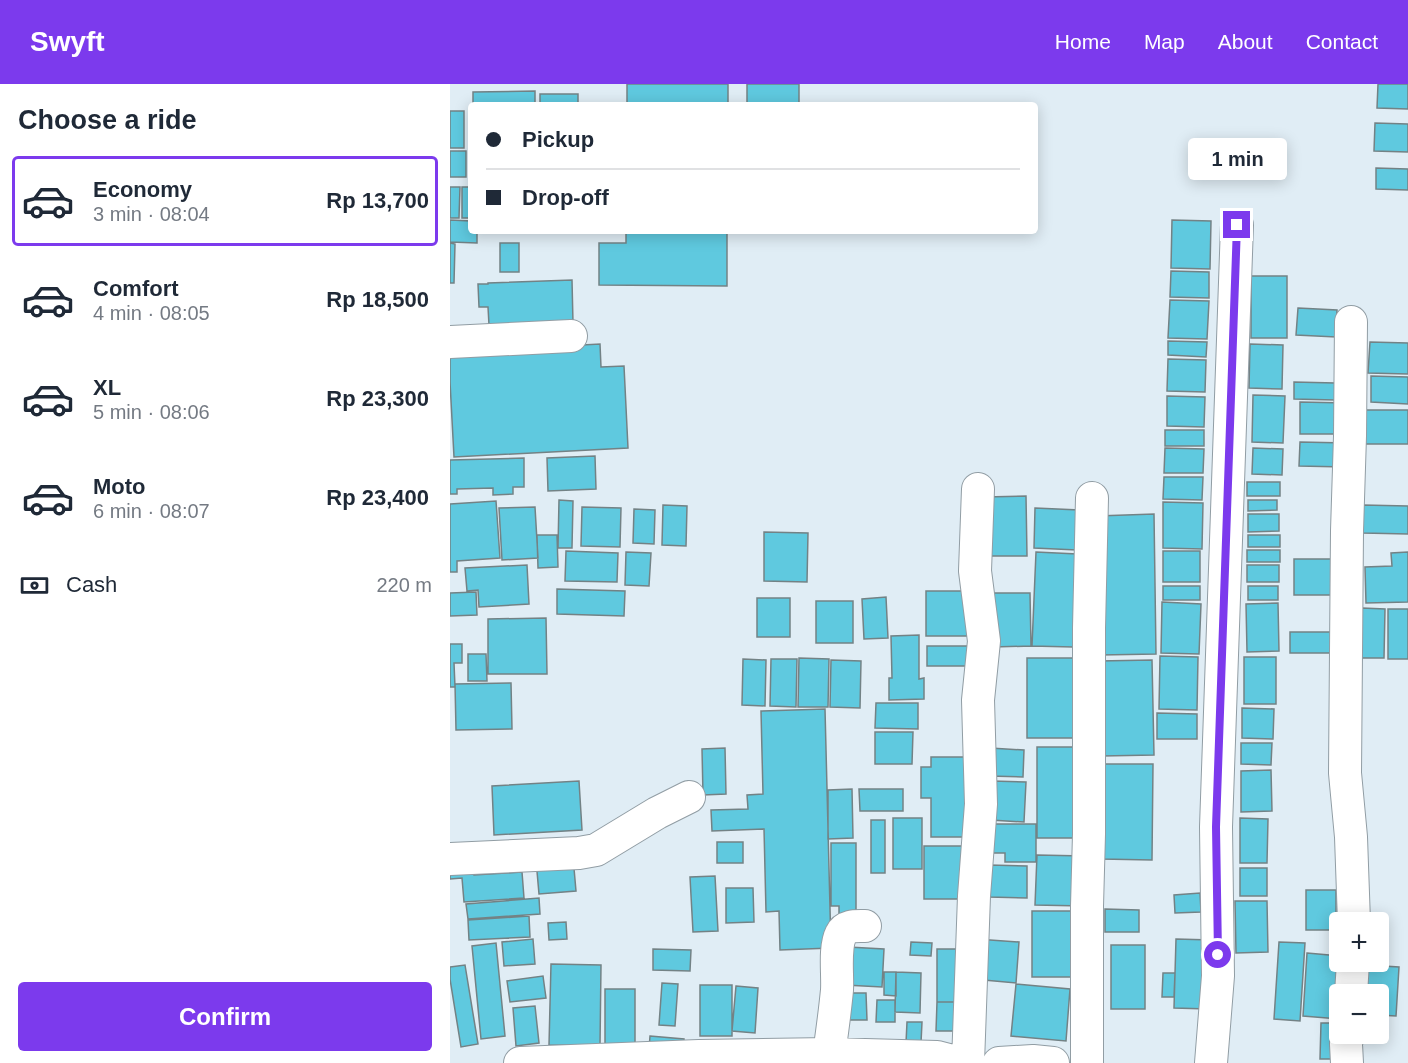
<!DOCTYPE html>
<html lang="en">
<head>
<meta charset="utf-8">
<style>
	body { margin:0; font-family:Arial,sans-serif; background:#f2f2f3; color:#1f2937; height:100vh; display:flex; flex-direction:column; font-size:22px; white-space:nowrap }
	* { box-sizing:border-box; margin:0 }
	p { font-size:20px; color:#747a83 }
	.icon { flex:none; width:33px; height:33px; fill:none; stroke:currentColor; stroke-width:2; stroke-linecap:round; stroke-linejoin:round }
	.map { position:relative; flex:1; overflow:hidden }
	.details { display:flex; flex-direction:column; background:#fff; width:450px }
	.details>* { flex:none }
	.guide { position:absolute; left:18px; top:18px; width:570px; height:132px; border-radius:6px; box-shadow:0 3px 15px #0003; display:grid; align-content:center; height:132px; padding:0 18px; background:#fff }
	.fabs { position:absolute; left:879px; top:828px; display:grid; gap:12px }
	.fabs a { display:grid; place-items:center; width:60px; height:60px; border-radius:6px; background:#fff; box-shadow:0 3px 15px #0003; font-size:30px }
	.end { position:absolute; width:27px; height:27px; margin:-14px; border:8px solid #7c3aed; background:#fff; box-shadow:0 0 0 3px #fff }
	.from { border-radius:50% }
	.bubble { position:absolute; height:42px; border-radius:6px; background:#fff; box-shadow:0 3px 15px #0003; font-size:20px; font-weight:600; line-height:42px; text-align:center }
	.guide b { display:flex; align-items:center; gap:21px; height:57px; font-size:22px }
	.guide b+b { border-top:2px solid #e0e1e3 }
	.guide i { width:15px; height:15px; background:#1f2937 }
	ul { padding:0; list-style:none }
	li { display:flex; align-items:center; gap:18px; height:90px; margin:0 12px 9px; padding:0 6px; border:3px solid transparent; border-radius:6px }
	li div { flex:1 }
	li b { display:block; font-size:22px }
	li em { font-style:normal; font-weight:600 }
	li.active { border-color:#7c3aed }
	li>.icon { width:54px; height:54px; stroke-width:1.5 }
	h2 { padding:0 18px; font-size:27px; line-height:72px }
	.pay { display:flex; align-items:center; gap:15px; height:66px; padding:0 18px; font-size:22px }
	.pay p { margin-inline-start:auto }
	.cta { display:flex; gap:12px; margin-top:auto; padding:12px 18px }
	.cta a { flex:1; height:69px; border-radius:6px; background:#7c3aed; color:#fff; font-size:24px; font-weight:600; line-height:69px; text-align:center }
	header { display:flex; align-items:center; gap:36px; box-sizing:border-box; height:84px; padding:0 30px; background:#7c3aed; color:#fff }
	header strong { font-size:28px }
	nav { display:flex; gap:33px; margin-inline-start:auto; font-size:21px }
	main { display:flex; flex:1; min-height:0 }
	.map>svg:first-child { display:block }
</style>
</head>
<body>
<header>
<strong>Swyft</strong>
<nav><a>Home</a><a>Map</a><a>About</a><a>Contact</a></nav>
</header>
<main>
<section class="details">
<h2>Choose a ride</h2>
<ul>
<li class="active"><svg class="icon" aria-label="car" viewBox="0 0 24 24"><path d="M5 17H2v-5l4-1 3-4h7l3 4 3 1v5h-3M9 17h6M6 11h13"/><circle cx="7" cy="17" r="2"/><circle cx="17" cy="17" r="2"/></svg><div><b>Economy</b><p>3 min · 08:04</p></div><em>Rp 13,700</em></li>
<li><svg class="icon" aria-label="car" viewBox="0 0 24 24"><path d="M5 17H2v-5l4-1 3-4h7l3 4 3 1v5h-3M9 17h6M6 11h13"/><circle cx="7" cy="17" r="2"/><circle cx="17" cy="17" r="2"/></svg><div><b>Comfort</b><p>4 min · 08:05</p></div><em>Rp 18,500</em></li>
<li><svg class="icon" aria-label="car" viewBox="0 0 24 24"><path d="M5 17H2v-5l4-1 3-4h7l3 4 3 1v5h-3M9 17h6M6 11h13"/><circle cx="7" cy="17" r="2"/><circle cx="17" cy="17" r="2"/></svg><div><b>XL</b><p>5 min · 08:06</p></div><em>Rp 23,300</em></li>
<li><svg class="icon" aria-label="car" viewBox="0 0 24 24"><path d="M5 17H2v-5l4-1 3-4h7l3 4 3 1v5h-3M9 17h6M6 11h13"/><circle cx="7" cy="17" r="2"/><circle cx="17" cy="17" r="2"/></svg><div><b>Moto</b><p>6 min · 08:07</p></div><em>Rp 23,400</em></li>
</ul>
<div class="pay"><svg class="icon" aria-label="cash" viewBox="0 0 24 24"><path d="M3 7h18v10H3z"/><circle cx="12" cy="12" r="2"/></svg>Cash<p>220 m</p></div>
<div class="cta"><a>Confirm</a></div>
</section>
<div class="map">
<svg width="958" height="979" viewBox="0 0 958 979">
	<rect width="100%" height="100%" fill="#e0edf5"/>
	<!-- building -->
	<path fill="#5fc9df" stroke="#738285" stroke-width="1.5" d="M177 0H278V21H177Z
		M297 0H349V21H297Z
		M928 0H958V25L927 24Z
		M85 7V21H23V8Z
		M90 10H128V21H90Z
		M0 27H14V64H0Z
		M925 39 958 40V68L924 67Z
		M0 67H16V93H0Z
		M926 84 958 85V106L926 105Z
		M0 103H10L9 134H0Z
		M12 103H21V134H12Z
		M0 136 21 137V147H27V159L0 158Z
		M722 136 761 137 760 185 721 184Z
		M176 147H277V202L149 201V159H176Z
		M0 159 5 160 4 199H0Z
		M50 159H69V188H50Z
		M721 187 759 188V214L720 213Z
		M801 192H837V254H801Z
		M122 196 123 239 39 241 38 223H29L28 200H38V199Z
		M720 216 759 217 757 255 718 254Z
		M848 224 887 226 886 253 846 251Z
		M718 257 757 258 756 273 718 271Z
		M920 258 958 259V290L918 289Z
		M150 260 151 283 174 282 178 364 4 373 0 298V268Z
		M800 260 833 261 832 305 799 304Z
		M718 275 756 276 755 308 717 307Z
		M921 292 958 293V320L921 318Z
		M844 298 885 299V316L844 315Z
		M803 311 835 312 833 359 802 358Z
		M717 312 755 313 754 343 717 342Z
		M850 318 896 319V350H850Z
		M910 326H958V360H910Z
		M715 346H754V362H715Z
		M850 358 896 359 895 383 849 382Z
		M715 364 754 365 753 389H714Z
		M803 364 833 365 832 391 802 390Z
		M145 372 146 405 98 407 97 374Z
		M74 374V403H63V410L43 411V404L7 405V410H0V376Z
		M714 393H753L752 416 713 415Z
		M797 398H830V412H797Z
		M576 412 577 472H536L535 413Z
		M109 416 123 417 122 464H108Z
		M798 416H827V426L798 427Z
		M46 417 50 474 7 477V488H0V420Z
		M713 418 753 419 752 465 713 464Z
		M213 421 237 422 236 462 212 461Z
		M913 421 958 422V450L913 449Z
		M85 423 88 474 52 476 49 424Z
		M132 423 171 424 170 463 131 462Z
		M585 424 629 426 627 466 584 464Z
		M184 425 205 426 204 460 183 459Z
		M704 430 706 570 650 571 647 432Z
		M798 430H829V447L798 448Z
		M314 448 358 449 357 498 314 497Z
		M87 451H107L108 483 88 484Z
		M798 451H830V463H798Z
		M797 466H830V478H797Z
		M116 467 168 469 167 498 115 497Z
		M713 467H750V498H713Z
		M176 468 201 469 199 502 175 501Z
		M586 468 627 470 623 563 582 562Z
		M958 468V518L916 519 915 483 942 482 941 469Z
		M844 475H892V511H844Z
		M77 481 79 520 29 523 28 506 17 507 15 484Z
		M797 481H829V498H797Z
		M713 502H750V516H713Z
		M798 502H828V516H798Z
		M107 505 175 507 174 532 107 530Z
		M476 507H517V552H476Z
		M26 508 27 531 0 532V509Z
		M542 509H580L581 562 543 563Z
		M436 513 438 554 414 555 412 515Z
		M307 514H340V553H307Z
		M366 517H403V559H366Z
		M712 518 751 520 749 570 711 569Z
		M828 519 829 567 797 568 796 520Z
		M912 524 935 525 934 574H911Z
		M938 525H958V575H938Z
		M96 534 97 590H38V535Z
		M840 548H893V569H840Z
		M469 551V595L474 594V615L439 616V594H442L441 552Z
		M0 560H12V579H4L5 603H0Z
		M477 562H520V582H477Z
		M18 570H36L37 597H18Z
		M710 572 748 573 747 626 709 625Z
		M794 573H826V620H794Z
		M349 574 379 575 378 623H348Z
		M577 574H632V654H577Z
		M293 575 316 576 315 622 292 621Z
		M321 575H347L346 623 320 622Z
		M381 576 411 577 410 624 380 623Z
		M702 576 704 671 652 672 649 577Z
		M61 599 62 645 6 646 5 600Z
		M426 619H468V645L425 644Z
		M792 624 824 625 823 655 792 654Z
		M375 625 381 864 330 866 329 827 316 828 314 745 262 747 261 726 298 725 297 711 313 710 311 627Z
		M707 629 747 630V655H707Z
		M425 648H463L462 680H425Z
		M791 659H822L821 681 791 680Z
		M587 663H629V754H587Z
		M275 664 276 710 253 711 252 665Z
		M540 664 574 666 573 693 539 692Z
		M481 673H521V753H481V714H471V683H481Z
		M652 680H703L702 776 651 775Z
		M821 686 822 727 791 728V687Z
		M129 697 132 746 44 751 42 702Z
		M542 697 576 698 574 738 541 736Z
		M402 705 403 754 378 755V706Z
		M409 705H453V727H410Z
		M443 734H472V785H443Z
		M790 734 818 735 817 779H790Z
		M421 736H435V789H421Z
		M539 740H586V778H555V769H539Z
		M267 758H293V779H267Z
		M381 759H406V836H389V822H381Z
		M474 762H516V815H474Z
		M587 771 634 772 633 822 585 821Z
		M123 773 126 807 89 810 86 776Z
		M23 780 24 791 72 788 74 814 14 818 12 794 0 795V782Z
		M539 781 577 782V814L539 813Z
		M790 784H817V812H790Z
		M265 792 268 847 243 848 240 793Z
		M276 804H303L304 838 276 839Z
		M856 806H886V846H856Z
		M750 809 751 828 725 829 724 811Z
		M89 814 90 830 18 835 16 820Z
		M785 817H817L818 868 786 869Z
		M655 825 689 826V848H655Z
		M582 827H635L634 893H582Z
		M79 832 80 853 19 856 18 836Z
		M116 838 117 855 99 856 98 839Z
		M83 855 85 880 54 882 52 858Z
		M526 855 569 858 566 899 523 895Z
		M726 855 761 856 758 925 724 924Z
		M461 858 482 859 481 872 460 871Z
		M829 858 855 859 850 937 824 935Z
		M46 859 55 952 31 955 22 862Z
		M661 861H695V925H661Z
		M398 863 434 865 432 903 395 901Z
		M203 865 241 866 240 887 203 886Z
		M487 865H520L519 918H487Z
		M857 869 890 872 889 935 853 932Z
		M101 880 151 881 150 962 99 961Z
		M15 881 28 960 11 963 0 895V883Z
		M917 881 949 883 946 932 928 931V910H916Z
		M434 888H446V912L434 911Z
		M446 888 471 889 470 929 445 928Z
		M713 889H725L724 913H712Z
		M93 892 96 914 60 918 57 897Z
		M212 899 228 900 225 942 209 941Z
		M566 900 620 905 616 957 561 952Z
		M250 901H282V952H250Z
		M286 902 308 904 305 949 282 947Z
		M155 905H185V965H155Z
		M397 909H416L417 936H398Z
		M427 916H445V938H426Z
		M487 918H512V947H486Z
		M85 922 89 959 66 962 63 924Z
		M457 938H472L471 959H456Z
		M871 939H885V975H870Z
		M200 952 234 955 233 968 199 965Z"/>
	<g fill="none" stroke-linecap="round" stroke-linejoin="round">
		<defs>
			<path id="minor" d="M901 238 900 352 897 447 895 689 901 753 904 838
				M0 258 121 252
				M0 775 129 769 146 766 207 729 239 713
				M901 910 903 878
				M379 970C382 949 385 927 387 906 388 890 384 864 391 850 395 841 406 842 415 842
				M70 979 249 972 379 970 487 973 510 979
				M518 979 524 812 531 720 528 616 534 557 525 487 528 405
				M549 979 583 977 603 979
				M637 979V822L639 750V544L642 414
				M761 979 768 892 766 743 787 141
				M897 979 896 960 898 950"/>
		</defs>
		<!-- minor casing -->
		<use href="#minor" stroke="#919da4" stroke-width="34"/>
		<!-- minor -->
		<use href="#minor" stroke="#fff" stroke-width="32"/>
	</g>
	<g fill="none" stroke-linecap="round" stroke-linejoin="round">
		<!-- route -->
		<path stroke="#7c3aed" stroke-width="8" d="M768 871 766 743 787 141"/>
	</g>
</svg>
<div class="fabs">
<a>+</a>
<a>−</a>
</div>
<i class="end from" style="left:768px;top:871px"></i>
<i class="end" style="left:787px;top:141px"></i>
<div class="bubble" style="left:738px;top:54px;width:99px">1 min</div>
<div class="guide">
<b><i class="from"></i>Pickup</b>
<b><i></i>Drop-off</b>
</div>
</div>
</main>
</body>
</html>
